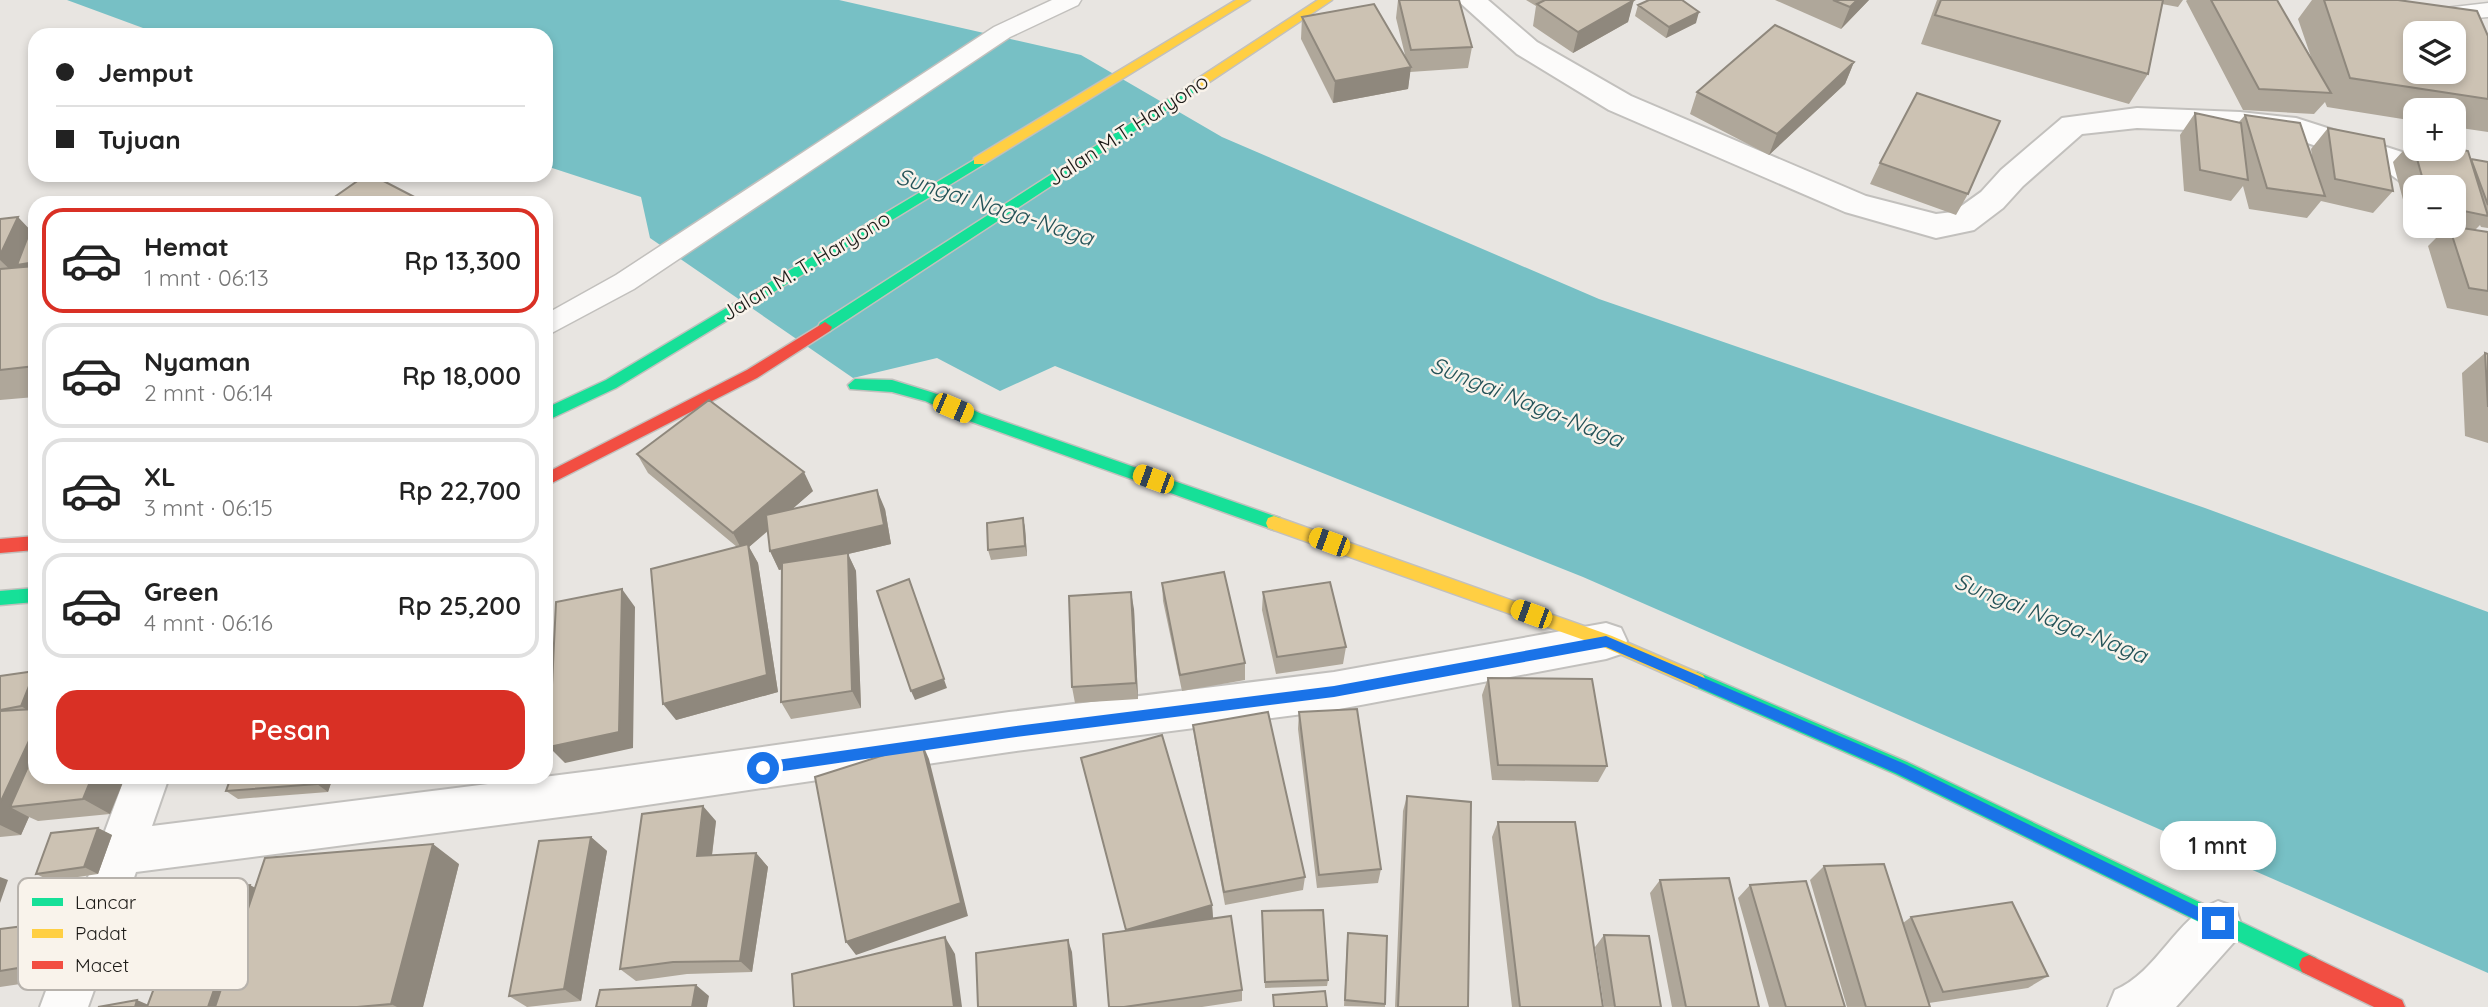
<!DOCTYPE html>
<html lang="id">
<head>
<meta charset="utf-8">
<style>
	body { margin:0; font-family:Quicksand,sans-serif; background:#f2f2f2; color:#222; height:100vh; display:flex; flex-direction:column; font-size:26px; white-space:nowrap }
	* { box-sizing:border-box; margin:0 }
	p { font-size:23px; color:#767676 }
	.icon { flex:none; width:38px; height:38px; fill:none; stroke:currentColor; stroke-width:2; stroke-linecap:round; stroke-linejoin:round }
	.map { position:relative; flex:1; overflow:hidden }
	.side { position:absolute; left:28px; top:196px; width:525px; height:588px; display:flex; flex-direction:column; background:#fff; border-radius:21px; box-shadow:0 4px 10px #0003 }
	.side>* { flex:none }
	.banner { position:absolute; left:28px; top:28px; width:525px; height:154px; border-radius:21px; box-shadow:0 4px 10px #0003; display:grid; align-content:center; height:154px; padding:0 28px; background:#fff }
	.fabs { position:absolute; left:2403px; top:21px; display:grid; gap:14px }
	.fabs a { display:grid; place-items:center; width:63px; height:63px; border-radius:14px; background:#fff; box-shadow:0 4px 10px #0003; font-size:35px }
	.end { position:absolute; width:32px; height:32px; margin:-16px; border:9px solid #1a73e8; background:#fff; box-shadow:0 0 0 4px #fff }
	.from { border-radius:50% }
	.bubble { position:absolute; height:49px; border-radius:21px; background:#fff; box-shadow:0 4px 10px #0003; font-size:23px; font-weight:600; line-height:49px; text-align:center }
	.car { position:absolute; width:21px; height:42px; margin:-21px -10px; border-radius:9px; box-shadow:0 0 5px 2px #0007; background:linear-gradient(#f5c518 24%,#345 0 40%,#f5c518 0 76%,#345 0 86%,#f5c518 0) }
	.banner b { display:flex; align-items:center; gap:24px; height:66px; font-size:26px }
	.banner b+b { border-top:2px solid #e0e0e0 }
	.banner i { width:18px; height:18px; background:#222 }
	ul { padding:12px 0 0; list-style:none }
	li { display:flex; align-items:center; gap:21px; height:105px; margin:0 14px 10px; padding:0 14px; border:4px solid #e0e0e0; border-radius:21px }
	li div { flex:1 }
	li b { display:block; font-size:26px }
	li em { font-style:normal; font-weight:600 }
	li.on { border-color:#d93025 }
	li>.icon { width:63px; height:63px; stroke-width:1.5 }
	.primary-button { display:flex; gap:14px; margin-top:auto; padding:14px 28px }
	.primary-button a { flex:1; height:80px; border-radius:21px; background:#d93025; color:#fff; font-size:28px; font-weight:600; line-height:80px; text-align:center }
	.map>svg:first-child { display:block }
</style>
</head>
<body>
<div class="map">
<svg width="2488" height="1007" viewBox="0 0 2488 1007">
	<rect width="100%" height="100%" fill="#e8e5e1"/>
	<!-- water -->
	<path fill="#77c0c5" d="M67 0H839L1081 55 1222 137 1599 299 2205 508 2488 612V973L1583 577 1055 366 1000 391 937 358 853 378 650 238 641 197 546 166V35H162Z"/>
	<g fill="none" stroke-linecap="round" stroke-linejoin="round">
		<defs>
			<path id="lane" d="M1052 0H1081L1078 5 1010 37 634 289 546 336V314L616 275 994 27Z
				M2488 3V17L2453 20 2445 18 2442 13 2445 8Z"/>
			<path id="street" d="M1457 0H1488L1537 42 1631 96 1866 196 1936 214 1953 212 1981 192 2001 170 2062 118 2137 108 2240 112 2296 118 2405 153 2423 166 2436 187H2415V197L2409 195 2401 182 2383 169 2293 138 2240 132 2137 128 2082 134 2023 186 2003 208 1974 230 1936 238 1845 212 1609 110 1517 54Z
				M1606 623 1621 628 1627 641 1621 654 1606 659 1334 710 1009 752 599 812 136 872 88 1007H40L125 777H169L152 826 599 770 1009 712 1334 672Z
				M2218 901 2235 907 2241 924 2235 941 2176 1007H2108L2115 990C2158 972 2175 918 2218 901Z"/>
			<path id="fast" d="M1198 80 1204 84 1202 87 830 331H820L818 327 820 323Z
				M979 157 985 161 984 164 616 388 546 421V408L606 380Z
				M855 379 892 380 934 393 982 414 1280 518 1282 523 1280 528 1274 530 972 422 925 401 892 392 850 389 848 385Z
				M35 588V602L0 605V591Z
				M1697 672 1907 762 2316 958 2319 965 2316 972 2309 975 2302 972 1895 774 1691 685 1688 680 1691 675Z"/>
			<path id="slow" d="M1236 0H1250L984 164H974V158Z
				M1318 0H1332L1202 87H1194V81Z
				M1274 516 1612 636 1703 675 1706 680 1703 685 1697 688 1601 646 1268 528 1266 523 1268 518Z"/>
			<path id="jam" d="M825 322 832 327 830 331 757 378 546 486V473L747 370Z
				M35 536V550L0 553V539Z
				M2309 955 2402 1000 2405 1007H2374L2302 972 2299 965 2302 958Z"/>
		</defs>
		<!-- lane casing -->
		<use href="#lane" stroke="#c2c0bd" stroke-width="3"/>
		<!-- street casing -->
		<use href="#street" stroke="#c2c0bd" stroke-width="4"/>
		<!-- fast casing -->
		<use href="#fast" stroke="#c2c0bd" stroke-width="3"/>
		<!-- slow casing -->
		<use href="#slow" stroke="#c2c0bd" stroke-width="3"/>
		<!-- jam casing -->
		<use href="#jam" stroke="#c2c0bd" stroke-width="3"/>
		<!-- lane -->
		<use href="#lane" fill="#fcfbfa" fill-rule="evenodd"/>
		<!-- street -->
		<use href="#street" fill="#fcfbfa" fill-rule="evenodd"/>
		<!-- fast -->
		<use href="#fast" fill="#16e098" fill-rule="evenodd"/>
		<!-- slow -->
		<use href="#slow" fill="#ffcf43" fill-rule="evenodd"/>
		<!-- jam -->
		<use href="#jam" fill="#f24e42" fill-rule="evenodd"/>
	</g>
	<!-- wall -->
	<path fill="#afa79a" fill-rule="evenodd" d="M1398 0H1459L1472 47 1468 68 1410 72 1408 89 1333 103 1301 39 1302 17 1406 59 1396 18Z
		M1526 0H1633L1628 22 1573 53 1533 26 1536 6Z
		M1775 0H1869L1841 29Z
		M1937 0H2183L2178 7 2162 4 2148 74 2129 104 1921 44Z
		M2187 0H2277L2311 57 2298 19 2312 0H2398L2488 36V132L2454 127V110H2415V121L2327 107 2325 102 2314 114 2243 110 2186 1Z
		M1638 5 1696 23 1666 38 1635 16Z
		M1854 62 1845 84 1769 155 1690 114 1697 92Z
		M2195 113 2239 122 2245 115 2312 156 2311 149 2328 128 2393 191 2373 213 2321 201 2307 218 2249 209 2243 186 2231 201 2184 191 2180 135Z
		M2412 141 2471 159 2488 162V228L2481 227 2480 225 2475 230 2488 232V316L2447 308 2428 246 2442 232 2410 226 2393 162ZM2415 187H2454V226H2415Z
		M1880 163 1968 194 1956 215 1870 184Z
		M35 218V397L0 400V219L30 230Z
		M2485 353 2488 354V443L2465 436 2462 373Z
		M637 454 813 491 792 509H885L891 544 848 554 856 571 861 708 791 719 781 702 782 569 779 570 770 551 768 531 749 547 758 563 778 692 676 720 737 547 648 473Z
		M1023 518 1025 528 1027 556 991 560 988 550Z
		M1162 583 1245 663V680L1182 691 1163 601Z
		M1263 592 1346 647 1343 664 1276 674 1262 610Z
		M1134 609 1138 699 1075 703 1072 687Z
		M35 671V777H125L110 814 38 821 29 817 21 835 0 837V676Z
		M1488 678 1607 766 1598 782 1492 780 1482 695Z
		M1299 712 1381 869 1378 883 1317 888 1298 729Z
		M1193 725 1305 877 1303 890 1225 905 1195 741Z
		M231 777H333L328 792 238 799 226 791Z
		M1407 796 1468 1007H1395L1403 811Z
		M716 821 712 856 756 853 768 867 752 972 687 974 636 981 620 969Z
		M1498 822 1603 1007H1512L1492 837Z
		M98 828 112 835 98 874 51 881 36 874Z
		M591 837 607 851 581 1001 527 1007 509 996Z
		M459 864 423 1007H98L147 1005 255 888Z
		M1824 866 1903 923 1911 917 2048 976 2028 988 1929 1003 1930 1007H1847L1810 880Z
		M1660 880 1759 1007H1672L1650 893Z
		M1750 885 1845 1007H1769L1738 898Z
		M1212 905 1213 918 1207 920 1242 990V1001L1202 1007H1109L1126 931Z
		M1262 918 1328 980 1327 986 1265 988Z
		M40 924 69 936 54 979 0 987V929Z
		M1348 933 1385 1004V1007L1344 1006 1347 940Z
		M1604 935 1661 1007H1604L1595 947Z"/>
	<!-- shaded-wall -->
	<path fill="#8f887d" d="M1634 0 1628 22 1573 53 1578 32Z
		M1857 0H1869L1841 29 1850 7Z
		M1699 12 1696 23 1666 38 1669 27Z
		M1854 62 1845 84 1769 155 1777 134Z
		M1411 67 1408 89 1333 103 1335 81Z
		M18 217 35 235V283L20 279 0 260V255Z
		M804 472 813 491 749 547 758 563 778 692 676 720 663 704 743 552 733 533Z
		M877 490 885 509 891 544 848 554 856 571 861 708 852 691 848 554 779 570 770 551Z
		M1023 518 1025 528 1027 556 1025 546Z
		M909 579 947 688 915 700 911 691Z
		M622 589 635 607 633 748 565 763 549 747Z
		M1131 592 1134 609 1138 699 1136 683Z
		M35 671V715L21 706Z
		M35 728V777L10 807 29 817 21 835 0 825V803Z
		M922 743 929 759 968 916 856 955 846 942Z
		M92 777H125L110 814 83 799Z
		M319 777H333L328 792 317 784Z
		M365 777H394L374 784Z
		M703 806 716 821 710 870 697 856Z
		M98 828 112 835 98 874 84 867Z
		M591 837 607 851 581 1001 564 989Z
		M433 844 459 864 423 1007H397L391 1004Z
		M756 853 768 867 752 972 740 961Z
		M0 877 8 880 0 903Z
		M250 885 274 898 238 1007H208Z
		M1212 905 1213 918 1129 943 1126 930Z
		M40 924 69 936 54 979 24 967Z
		M945 937 955 954 962 1007H954Z
		M1068 940 1072 952 1077 1007H1074Z
		M696 985 709 996 707 1007H692Z
		M137 1000 151 1006V1007H135Z"/>
	<!-- building -->
	<path fill="#ccc2b3" stroke="#8f887d" stroke-width="2" fill-rule="evenodd" d="M1399 0H1459L1472 47 1411 50Z
		M1545 0H1634L1578 32 1537 4Z
		M1649 0H1682L1699 12 1669 27 1638 5Z
		M1833 0H1857L1850 7Z
		M1941 0H2163L2148 74 1935 15Z
		M2211 0H2277L2331 93 2259 89Z
		M2324 0H2398L2477 11 2488 36V99L2350 78ZM2415 33H2454V72H2415Z
		M1374 4 1411 67 1335 81 1302 17Z
		M1775 25 1854 62 1777 134 1697 92Z
		M1917 93 2000 121 1968 194 1880 163Z
		M2195 113 2241 123 2248 180 2200 170Z
		M2245 115 2300 123 2325 196 2267 188Z
		M2328 128 2384 139 2393 191 2335 179Z
		M2412 141H2415V149L2454 148 2468 151 2488 216 2454 209V187H2425Z
		M2471 159 2488 162V205Z
		M366 175H372L426 203H326Z
		M18 217 0 255V219Z
		M35 218V262L17 265Z
		M2449 226 2488 232V291L2469 288Z
		M35 266V366L0 370V269Z
		M2485 353 2488 354V407Z
		M709 400 804 472 733 533 637 454Z
		M877 490 884 525 770 551 766 515Z
		M1023 518 1025 546 988 550 987 523Z
		M748 544 767 675 663 704 651 569Z
		M848 553 852 691 781 702 782 563Z
		M1224 572 1245 663 1180 675 1162 583Z
		M909 579 944 679 911 691 877 591Z
		M1330 582 1346 647 1277 657 1263 592Z
		M622 589 619 732 549 747 556 602Z
		M1131 592 1136 683 1072 687 1069 596Z
		M35 671 21 706 0 710V676Z
		M1488 678 1592 679 1607 766 1498 765Z
		M35 709V728L0 803V711Z
		M1357 709 1381 869 1319 875 1299 712Z
		M1268 712 1305 877 1224 892 1193 725Z
		M1162 735 1212 905 1126 930 1081 758Z
		M922 743 961 903 846 942 815 777Z
		M35 751V777H92L83 799 10 807Z
		M231 777H319L317 784 226 791Z
		M1407 796 1471 802 1468 1007H1398Z
		M703 806 697 856 756 853 740 961 673 962 620 969 642 814Z
		M1498 822H1575L1603 1007H1520Z
		M98 828 84 867 36 874 51 833Z
		M591 837 564 989 509 996 539 841Z
		M433 844 391 1004 357 1007H215L265 858Z
		M1884 864 1930 1007H1866L1824 866Z
		M1729 878 1759 1007H1686L1660 880Z
		M1806 881 1845 1007H1786L1750 885Z
		M250 885 208 1007H147L191 889Z
		M2012 902 2048 976 1943 992 1911 917Z
		M1323 910 1328 980 1265 982 1262 911Z
		M1231 916 1242 990 1124 1007H1109L1103 934Z
		M40 924 24 967 0 971V929Z
		M1348 933 1387 936 1385 1004 1345 1000Z
		M1604 935 1649 936 1661 1007H1615Z
		M945 937 954 1007H794L792 974Z
		M1068 940 1074 1007H978L976 953Z
		M696 985 692 1007H596L600 990Z
		M1325 991 1327 1007H1274L1273 995Z
		M137 1000 135 1007H98Z"/>
	<!-- route -->
	<path fill="#1a73e8" d="M1606 636 1905 764 2223 919V928H2213L1896 773 1606 647 1334 697 1009 738 763 774 756 768 763 762 1009 727 1334 686Z"/>
	<g text-anchor="middle" stroke-width="5" stroke-linejoin="round" paint-order="stroke">
		<!-- street labels -->
		<g font-size="21" fill="#1d1b18" stroke="#f9f3eb">
			<text transform="translate(1128 130) rotate(-33)" y="7">Jalan M.T. Haryono</text>
			<text transform="translate(806 266) rotate(-31)" y="7">Jalan M. T. Haryono</text>
		</g>
		<!-- water labels -->
		<g font-size="23" font-style="italic" fill="#255358" stroke="#f9f3eb">
			<text transform="translate(995 207) rotate(18)" y="8">Sungai Naga-Naga</text>
			<text transform="translate(1527 402) rotate(22)" y="8">Sungai Naga-Naga</text>
			<text transform="translate(2051 618) rotate(22)" y="8">Sungai Naga-Naga</text>
		</g>
	</g>
	<!-- legend -->
	<rect x="18" y="878" width="230" height="112" rx="10" fill="#f9f3eb" stroke="#b7b2ac" stroke-width="2"/>
	<rect x="32" y="898" width="31" height="8" fill="#16e098"/>
	<rect x="32" y="929" width="31" height="9" fill="#ffcf43"/>
	<rect x="32" y="961" width="31" height="8" fill="#f24e42"/>
	<g font-size="19" fill="#1d1b18">
		<text x="75" y="909">Lancar</text>
		<text x="75" y="940">Padat</text>
		<text x="75" y="972">Macet</text>
	</g>
</svg>
<div class="fabs">
<a><svg class="icon" aria-label="layers" viewBox="0 0 24 24"><path d="M12 4l9 5-9 5-9-5zM3 14l9 5 9-5"/></svg></a>
<a>+</a>
<a>−</a>
</div>
<i class="end from" style="left:763px;top:768px"></i>
<i class="end" style="left:2218px;top:923px"></i>
<div class="bubble" style="left:2160px;top:821px;width:116px">1 mnt</div>
<i class="car" style="left:953px;top:408px;rotate:113deg"></i>
<i class="car" style="left:1153px;top:479px;rotate:290deg"></i>
<i class="car" style="left:1329px;top:542px;rotate:290deg"></i>
<i class="car" style="left:1531px;top:614px;rotate:290deg"></i>
<div class="banner">
<b><i class="from"></i>Jemput</b>
<b><i></i>Tujuan</b>
</div>
<section class="side">
<ul>
<li class="on"><svg class="icon" aria-label="car" viewBox="0 0 24 24"><path d="M5 17H2v-5l4-1 3-4h7l3 4 3 1v5h-3M9 17h6M6 11h13"/><circle cx="7" cy="17" r="2"/><circle cx="17" cy="17" r="2"/></svg><div><b>Hemat</b><p>1 mnt · 06:13</p></div><em>Rp 13,300</em></li>
<li><svg class="icon" aria-label="car" viewBox="0 0 24 24"><path d="M5 17H2v-5l4-1 3-4h7l3 4 3 1v5h-3M9 17h6M6 11h13"/><circle cx="7" cy="17" r="2"/><circle cx="17" cy="17" r="2"/></svg><div><b>Nyaman</b><p>2 mnt · 06:14</p></div><em>Rp 18,000</em></li>
<li><svg class="icon" aria-label="car" viewBox="0 0 24 24"><path d="M5 17H2v-5l4-1 3-4h7l3 4 3 1v5h-3M9 17h6M6 11h13"/><circle cx="7" cy="17" r="2"/><circle cx="17" cy="17" r="2"/></svg><div><b>XL</b><p>3 mnt · 06:15</p></div><em>Rp 22,700</em></li>
<li><svg class="icon" aria-label="car" viewBox="0 0 24 24"><path d="M5 17H2v-5l4-1 3-4h7l3 4 3 1v5h-3M9 17h6M6 11h13"/><circle cx="7" cy="17" r="2"/><circle cx="17" cy="17" r="2"/></svg><div><b>Green</b><p>4 mnt · 06:16</p></div><em>Rp 25,200</em></li>
</ul>
<div class="primary-button"><a>Pesan</a></div>
</section>
</div>
</body>
</html>
